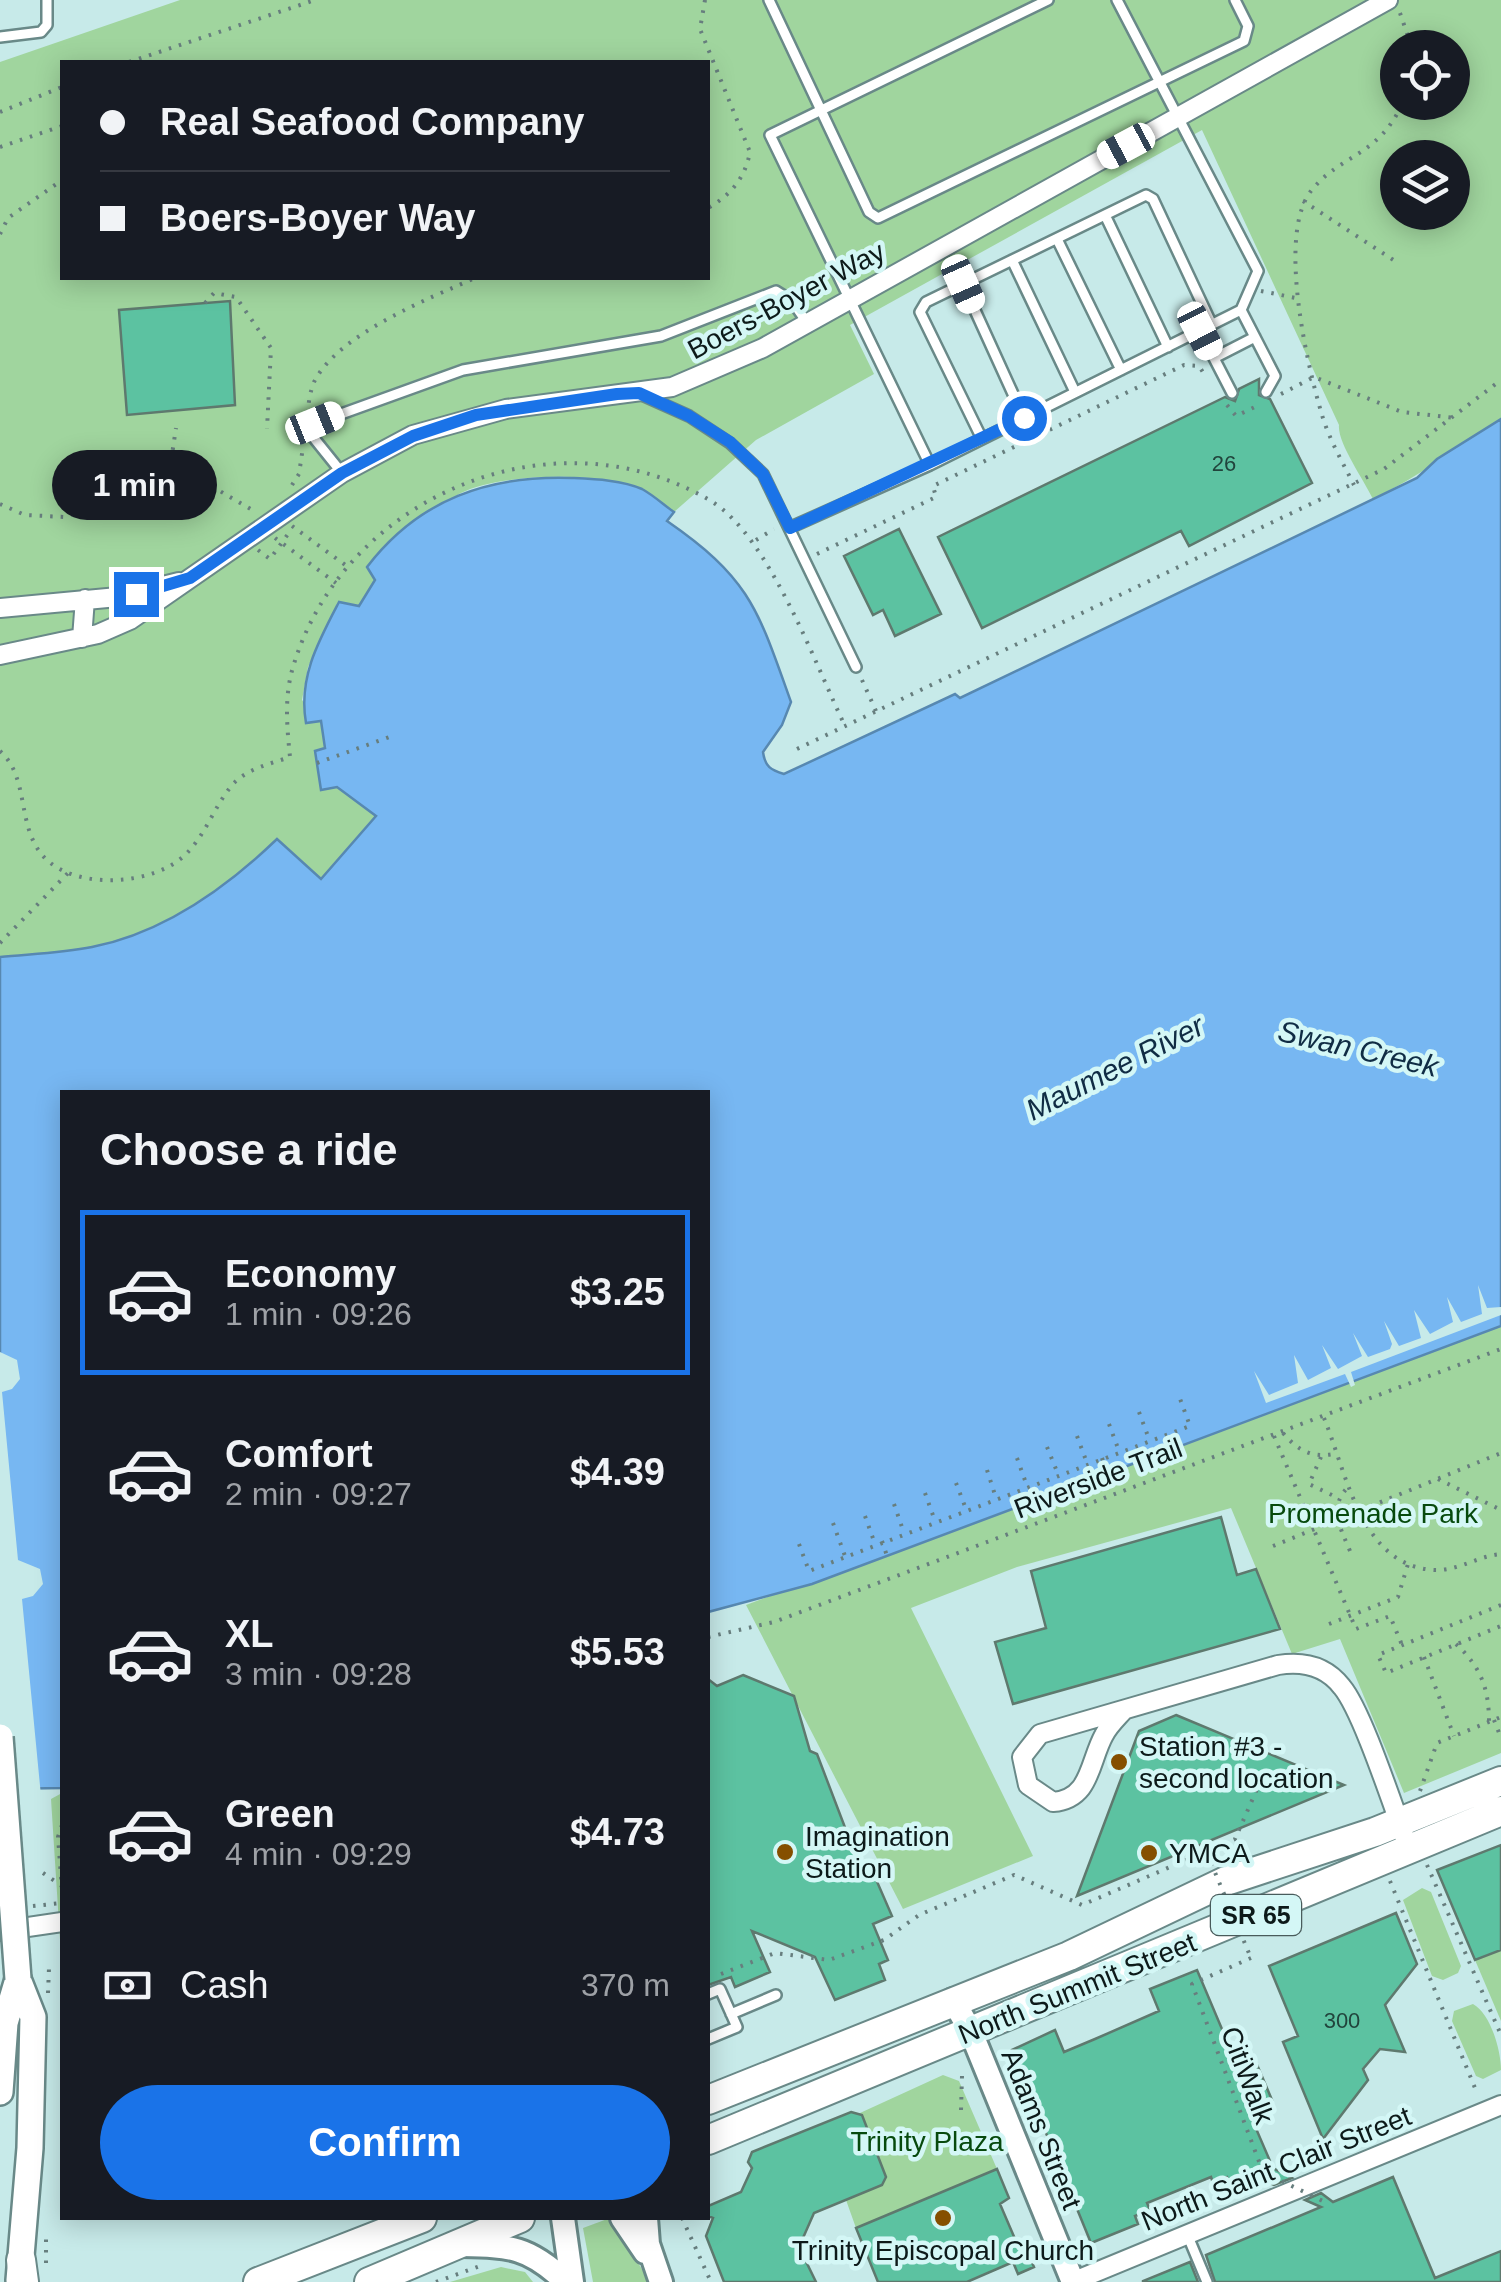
<!DOCTYPE html>
<html lang="en">
<head>
<meta charset="utf-8">
<style>
	body { margin:0; font-family:Arial,sans-serif; background:#242831; color:#f1f3f6; height:100vh; display:flex; flex-direction:column; font-size:38px; white-space:nowrap }
	* { box-sizing:border-box; margin:0 }
	p { font-size:32px; color:#9ea1a6 }
	.icon { flex:none; width:55px; height:55px; fill:none; stroke:currentColor; stroke-width:2; stroke-linecap:round; stroke-linejoin:round }
	.map { position:relative; flex:1; overflow:hidden }
	.details { position:absolute; left:60px; top:1090px; width:650px; height:1130px; display:flex; flex-direction:column; background:#171b24; border-radius:0px; box-shadow:0 5px 25px #0003 }
	.details>* { flex:none }
	.guide { position:absolute; left:60px; top:60px; width:650px; height:220px; border-radius:0px; box-shadow:0 5px 25px #0003; display:grid; align-content:center; height:220px; padding:0 40px; background:#171b24 }
	.buttons { position:absolute; left:1380px; top:30px; display:grid; gap:20px }
	.buttons a { display:grid; place-items:center; width:90px; height:90px; border-radius:50%; background:#171b24; box-shadow:0 5px 25px #0003; font-size:50px }
	.end { position:absolute; width:45px; height:45px; margin:-22px; border:12px solid #1a73e8; background:#fff; box-shadow:0 0 0 5px #fff }
	.from { border-radius:50% }
	.bubble { position:absolute; height:70px; border-radius:35px; background:#171b24; box-shadow:0 5px 25px #0003; font-size:32px; font-weight:700; line-height:70px; text-align:center }
	.car { position:absolute; width:30px; height:60px; margin:-30px -15px; border-radius:12px; box-shadow:0 0 8px 2px #0007; background:linear-gradient(#fff 24%,#345 0 40%,#fff 0 76%,#345 0 86%,#fff 0) }
	.guide b { display:flex; align-items:center; gap:35px; height:95px; font-size:38px }
	.guide b+b { border-top:2px solid #363941 }
	.guide i { width:25px; height:25px; background:#f1f3f6 }
	ul { padding:0; list-style:none }
	li { display:flex; align-items:center; gap:30px; height:165px; margin:0 20px 15px; padding:0 20px; border:5px solid transparent; border-radius:0px }
	li div { flex:1 }
	li b { display:block; font-size:38px }
	li em { font-style:normal; font-weight:700 }
	li.on { border-color:#1a73e8 }
	li>.icon { width:90px; height:90px; stroke-width:1.5 }
	h2 { padding:0 40px; font-size:45px; line-height:120px }
	.pay { display:flex; align-items:center; gap:25px; height:110px; padding:0 40px; font-size:38px }
	.pay p { margin-inline-start:auto }
	.action { display:flex; gap:20px; margin-top:auto; padding:20px 40px }
	.action a { flex:1; height:115px; border-radius:60px; background:#1a73e8; color:#fff; font-size:40px; font-weight:700; line-height:115px; text-align:center }
	.map>svg:first-child { display:block }
</style>
</head>
<body>
<div class="map">
<svg width="1501" height="2282" viewBox="0 0 1501 2282">
	<rect width="100%" height="100%" fill="#c7eae9"/>
	<!-- green -->
	<path fill="#a0d59e" fill-rule="evenodd" d="M180 0H1501V419C1458 446 1419 477 1373 499 1364 480 1337 442 1339 425L1202 130 850 325 874 374 756 440 674 512C664 505 653 495 642 490 603 471 500 473 461 493 440 503 373 584 359 606L339 602 308 667 302 700 321 721 325 749 315 751 321 789 337 787 377 816 321 880 277 840C226 888 163 934 92 947 62 953 30 954 0 957V62ZM1398 48H1452V102H1398ZM62 62H708V278H62ZM1398 158H1452V212H1398Z
		M1501 1326V1753L1404 1793 1340 1639 1292 1654 1231 1508 1017 1567 911 1608 1033 1856 903 1909 746 1605Z
		M62 1793V1971L51 1799Z
		M1422 1888 1431 1892 1461 1966 1458 1973 1443 1980 1432 1976 1403 1900Z
		M1501 1950V2021L1475 1960Z
		M1473 2004C1491 2014 1501 2051 1501 2070L1483 2079 1476 2076 1452 2021 1454 2011Z
		M943 2075 959 2081 997 2169 856 2228 846 2200 882 2185 886 2177 860 2113Z
		M610 2218 650 2282H593L583 2228Z
		M501 2267 525 2272 533 2282H450Z"/>
	<!-- water -->
	<path fill="#77b7f2" stroke="#5788b1" stroke-width="2.5" d="M1501 419V1326L812 1584 708 1612V1092H62V1788L0 1789V957C30 954 62 953 92 947 163 933 226 888 277 839L321 879 376 816 337 787 321 790 315 751 325 748 321 721 306 723C298 678 318 642 339 602L359 606 375 580 367 567C419 499 489 475 572 478 594 479 622 480 642 489 653 495 664 505 674 512L667 521C751 579 758 610 791 702L782 725 763 752C765 767 771 770 784 774L955 694 960 698 1417 478 1437 459Z"/>
	<!-- pier -->
	<path fill="#c7eae9" d="M1478 1285 1487 1308 1501 1307V1315L1351 1372 1355 1385 1351 1387 1345 1374 1266 1403 1254 1371 1269 1395 1298 1383 1294 1355 1308 1380 1331 1368 1322 1345 1338 1369 1362 1356 1353 1333 1368 1357 1390 1349 1392 1344 1384 1321 1399 1346 1421 1338 1414 1310 1430 1334 1453 1322 1447 1297 1461 1322 1482 1314Z
		M0 1352 17 1360 20 1379 12 1389 2 1392 18 1560 40 1569 43 1584 33 1596 22 1599 41 1796 0 1794Z"/>
	<!-- building -->
	<path fill="#5cc2a1" stroke="#5e796e" stroke-width="2.5" d="M230 301 235 405 127 415 119 310Z
		M1259 379V395L1270 399 1312 483 1189 546 1181 531 982 628 938 537 1225 397 1235 401 1239 389Z
		M899 529 941 614 895 636 883 610 873 615 844 556Z
		M1221 1517 1237 1575 1256 1569 1280 1629 1013 1704 995 1642 1046 1628 1031 1571Z
		M743 1675 794 1696 810 1751 817 1754 865 1880 875 1877 892 1916 873 1924 888 1960 879 1964 885 1980 835 2000 815 1957 752 1931 770 1972 735 1987 731 1977 708 1985V1679L717 1686Z
		M1176 1715 1344 1785 1077 1896 1139 1731Z
		M1501 1845V1950L1475 1960 1437 1870Z
		M1396 1913 1417 1964 1385 2005 1405 2052 1380 2049 1363 2069 1368 2080 1323 2139 1283 2042 1298 2036 1269 1966Z
		M1197 1970 1238 2067 1255 2060 1272 2100 1248 2110 1273 2168 1292 2178 1274 2185 1254 2175 1231 2185 1227 2177 1213 2183 1211 2177 1147 2203 1150 2210 1135 2216 1138 2224 1091 2243 1012 2050 1055 2030 1064 2052 1095 2039 1159 2011 1150 1989Z
		M851 2112 862 2115 886 2177 882 2185 814 2213 799 2247 816 2282H724L706 2236 713 2218 708 2216V2206L741 2192 752 2168 748 2162 752 2152Z
		M997 2169 1009 2198 1000 2204 1018 2246 1024 2243 1034 2267 1018 2274 1013 2262 967 2282H878L856 2228Z
		M1393 2177 1435 2278 1501 2251V2282H1215L1206 2255 1321 2207 1305 2200 1321 2193 1333 2202Z
		M1190 2262 1198 2282H1143V2281Z"/>
	<g fill="none" stroke-linecap="round" stroke-linejoin="round">
		<defs>
			<path id="service" d="M769 0 869 212 878 218 1244 41 1248 26 1235 0
				M0 37 41 32 47 25V0
				M1105 215 1168 347
				M1057 239 1121 370
				M1012 260 1075 392
				M963 284 1024 418
				M1241 310 1275 376 1266 392
				M1200 331 1232 393
				M1214 358 1255 337
				M640 394 689 416 730 443 763 474 856 667
				M982 439 920 312 926 302 1146 195 1153 199 1212 325
				M930 465 770 135 1048 0
				M342 473 305 427 463 370 661 336 776 291 792 301 808 324
				M789 528 930 465 1241 310 1258 271 1117 0
				M708 1994 720 1989 737 2027 708 2039
				M731 2014 776 1995
				M1187 2234 1207 2282"/>
			<path id="minor" d="M0 608 118 597 179 582
				M82 638 85 599
				M0 655 98 634 130 620 342 473 413 435 506 409 672 387 763 348 1388 0
				M1124 1710C1117 1718 1109 1725 1104 1735 1089 1762 1091 1799 1053 1802L1028 1785 1022 1757 1040 1734 1278 1665C1303 1661 1326 1666 1342 1687 1363 1712 1395 1813 1409 1849
				M0 1931 62 1922
				M1072 2282 1501 2105"/>
			<path id="tertiary" d="M953 2000 971 2032 1073 2282
				M563 2218 572 2282
				M622 2218 645 2252
				M646 2218 648 2244 661 2282
				M460 2245C510 2246 528 2246 566 2282"/>
			<path id="secondary" d="M18 1979 33 2017 30 2148 19 2280
				M0 2092 5 2023 18 1979"/>
			<path id="primary" d="M708 2100 1069 1956 1226 1881 1375 1832 1501 1781
				M708 2140 1501 1811
				M21 2260 24 2282
				M258 2282 422 2218
				M369 2282 520 2218"/>
		</defs>
		<!-- service casing -->
		<use href="#service" stroke="#698988" stroke-width="14"/>
		<!-- minor casing -->
		<use href="#minor" stroke="#698988" stroke-width="22"/>
		<!-- tertiary casing -->
		<use href="#tertiary" stroke="#698988" stroke-width="28"/>
		<!-- secondary casing -->
		<use href="#secondary" stroke="#698988" stroke-width="30"/>
		<!-- primary casing -->
		<use href="#primary" stroke="#698988" stroke-width="32"/>
		<!-- path -->
		<path stroke="#677e7e" stroke-width="4" stroke-dasharray="2.5 8" stroke-linecap="butt" d="M705 0 700 29 750 152C745 178 731 195 708 208
			M1400 13 1412 48
			M129 62 315 0
			M0 112 62 87
			M0 147 62 126
			M1303 201 1395 261
			M0 234 8 218 62 180
			M1261 291 1296 298
			M205 303 214 293 236 297 271 348 267 429
			M1281 394 1314 377 1402 412 1456 418
			M1227 405 1236 416 1259 405
			M307 413C309 403 310 391 314 382 338 334 428 299 475 278
			M168 481 176 428
			M292 485 299 474 303 447
			M1354 485C1343 463 1329 439 1322 415 1307 365 1277 234 1311 191 1340 154 1379 157 1403 102
			M0 504 25 515 65 517 168 481 213 487 254 511
			M292 526 348 567
			M275 538 336 583
			M756 540 774 529
			M258 550 270 559 288 534
			M817 554 936 497 933 486 1184 365 1199 366 1206 377
			M862 680 876 711
			M797 749 1384 469 1501 380
			M0 751C30 778 16 825 43 856 74 891 154 886 186 854 207 833 215 804 234 783 249 768 270 764 290 757 287 727 284 697 293 667 344 495 555 408 711 501 769 536 815 664 845 726
			M317 763 395 735
			M0 943 69 872
			M1139 1412 1149 1439
			M1324 1418C1347 1474 1361 1566 1434 1570 1458 1571 1478 1556 1501 1554
			M1109 1424 1119 1451
			M1283 1433C1299 1452 1314 1459 1338 1453
			M1077 1436 1087 1463
			M1274 1436 1356 1629 1390 1616 1402 1645
			M1047 1447 1058 1474
			M1321 1457 1309 1484 1336 1497
			M1017 1458 1027 1486
			M1102 1458 1107 1473
			M987 1470 996 1498
			M1438 1479 1501 1510
			M956 1483 966 1509
			M925 1493 935 1521
			M894 1504 904 1533
			M865 1516 875 1544
			M833 1523 845 1556
			M882 1541 887 1556
			M799 1544 809 1571 1190 1426 1179 1396
			M1273 1546 1501 1453
			M1350 1551C1339 1525 1328 1506 1350 1485
			M1501 1605 1378 1655 1386 1673 1501 1626
			M1329 1624 1398 1597 1408 1564
			M708 1637 774 1622 1501 1349
			M1456 1644C1481 1667 1489 1689 1489 1722
			M1424 1657 1454 1736
			M1494 1720 1501 1738
			M1420 1791 1437 1743 1501 1717
			M62 1825 58 1837 62 1889
			M1427 1865 1501 2035
			M1390 1881 1475 2088
			M33 1906 62 1903
			M1251 1958 1192 1984 1263 2172
			M721 1974 775 1953 829 1960 884 1940 919 1915 1014 1875 1082 1905 1235 1839 1265 1771
			M48 1993 49 1968
			M961 2110 962 2076
			M682 2218 711 2282
			M46 2263V2237
			M436 2282 480 2266"/>
		<!-- service -->
		<use href="#service" stroke="#fff" stroke-width="9"/>
		<!-- minor -->
		<use href="#minor" stroke="#fff" stroke-width="18"/>
		<!-- tertiary -->
		<use href="#tertiary" stroke="#fff" stroke-width="22"/>
		<!-- secondary -->
		<use href="#secondary" stroke="#fff" stroke-width="25"/>
		<!-- primary -->
		<use href="#primary" stroke="#fff" stroke-width="28"/>
		<defs>
			<path id="secondary-bridge" d="M0 1737 18 1979"/>
		</defs>
		<!-- secondary-bridge casing -->
		<use href="#secondary-bridge" stroke="#698988" stroke-width="30" stroke-linecap="butt"/>
		<!-- path-bridge -->
		<path stroke="#677e7e" stroke-width="4" stroke-dasharray="2.5 8" stroke-linecap="butt" d="M1203 1844 1251 1958
			M43 1873 62 1886
			M1263 2172 1329 2204"/>
		<!-- secondary-bridge -->
		<use href="#secondary-bridge" stroke="#fff" stroke-width="25"/>
	</g>
	<g fill="none" stroke-linecap="round" stroke-linejoin="round">
		<!-- route -->
		<path stroke="#1a73e8" stroke-width="12" d="M136 594 190 578 342 473 413 436 476 415 617 394 639 393 689 416 730 442 763 474 790 528 1024 418"/>
	</g>
	<!-- markers -->
	<g fill="#854f00" stroke="#d4f7f6" stroke-width="4">
		<circle cx="1119" cy="1762" r="10"/>
		<circle cx="785" cy="1852" r="10"/>
		<circle cx="1149" cy="1853" r="10"/>
		<circle cx="943" cy="2218" r="10"/>
	</g>
	<g text-anchor="middle" stroke-width="9" stroke-linejoin="round" paint-order="stroke">
		<!-- number labels -->
		<g font-size="22" fill="#21443c">
			<text x="1224" y="471">26</text>
			<text x="1342" y="2028">300</text>
		</g>
		<!-- shield labels -->
		<rect fill="#d4f7f6" stroke="#495c5c" stroke-width="2.5" x="1211" y="1895" width="90" height="40" rx="8"/>
		<g font-size="25" font-weight="bold" fill="#0d1a1a">
			<text x="1256" y="1924">SR 65</text>
		</g>
		<!-- street labels -->
		<g font-size="28" fill="#0d1a1a" stroke="#d4f7f6">
			<text transform="translate(786 300) rotate(-28)" y="10">Boers-Boyer Way</text>
			<text transform="translate(1098 1478) rotate(-21)" y="10">Riverside Trail</text>
			<text transform="translate(1077 1988) rotate(-22)" y="10">North Summit Street</text>
			<text transform="translate(1248 2075) rotate(69)" y="10">CitiWalk</text>
			<text transform="translate(1042 2129) rotate(68)" y="10">Adams Street</text>
			<text transform="translate(1276 2168) rotate(-22)" y="10">North Saint Clair Street</text>
		</g>
		<!-- park labels -->
		<g font-size="28" fill="#074a0d" stroke="#d4f7f6">
			<text x="1373" y="1523">Promenade Park</text>
			<text x="927" y="2151">Trinity Plaza</text>
		</g>
		<!-- poi labels -->
		<g font-size="28" fill="#0d1a1a" stroke="#d4f7f6" text-anchor="start">
			<text x="1139" y="1756">Station #3 -<tspan x="1139" dy="32">second location</tspan></text>
			<text x="805" y="1846">Imagination<tspan x="805" dy="32">Station</tspan></text>
			<text x="1169" y="1863">YMCA</text>
			<text x="943" y="2260" text-anchor="middle">Trinity Episcopal Church</text>
		</g>
		<!-- water labels -->
		<g font-size="30" font-style="italic" fill="#102c44" stroke="#d4f7f6">
			<text transform="translate(1358 1049) rotate(13)" y="10">Swan Creek</text>
			<text transform="translate(1115 1068) rotate(-27)" y="10">Maumee River</text>
		</g>
	</g>
</svg>
<div class="buttons">
<a><svg class="icon" aria-label="locate" viewBox="0 0 24 24"><circle cx="12" cy="12" r="6"/><path d="M12 2v4M12 18v4M2 12h4M18 12h4"/></svg></a>
<a><svg class="icon" aria-label="layers" viewBox="0 0 24 24"><path d="M12 4l9 5-9 5-9-5zM3 14l9 5 9-5"/></svg></a>
</div>
<i class="end from" style="left:1024px;top:418px"></i>
<i class="end" style="left:136px;top:594px"></i>
<div class="bubble" style="left:52px;top:450px;width:165px">1 min</div>
<i class="car" style="left:1126px;top:146px;rotate:242deg"></i>
<i class="car" style="left:963px;top:284px;rotate:156deg"></i>
<i class="car" style="left:1200px;top:331px;rotate:153deg"></i>
<i class="car" style="left:315px;top:423px;rotate:68deg"></i>
<div class="guide">
<b><i class="from"></i>Real Seafood Company</b>
<b><i></i>Boers-Boyer Way</b>
</div>
<section class="details">
<h2>Choose a ride</h2>
<ul>
<li class="on"><svg class="icon" aria-label="car" viewBox="0 0 24 24"><path d="M5 17H2v-5l4-1 3-4h7l3 4 3 1v5h-3M9 17h6M6 11h13"/><circle cx="7" cy="17" r="2"/><circle cx="17" cy="17" r="2"/></svg><div><b>Economy</b><p>1 min · 09:26</p></div><em>$3.25</em></li>
<li><svg class="icon" aria-label="car" viewBox="0 0 24 24"><path d="M5 17H2v-5l4-1 3-4h7l3 4 3 1v5h-3M9 17h6M6 11h13"/><circle cx="7" cy="17" r="2"/><circle cx="17" cy="17" r="2"/></svg><div><b>Comfort</b><p>2 min · 09:27</p></div><em>$4.39</em></li>
<li><svg class="icon" aria-label="car" viewBox="0 0 24 24"><path d="M5 17H2v-5l4-1 3-4h7l3 4 3 1v5h-3M9 17h6M6 11h13"/><circle cx="7" cy="17" r="2"/><circle cx="17" cy="17" r="2"/></svg><div><b>XL</b><p>3 min · 09:28</p></div><em>$5.53</em></li>
<li><svg class="icon" aria-label="car" viewBox="0 0 24 24"><path d="M5 17H2v-5l4-1 3-4h7l3 4 3 1v5h-3M9 17h6M6 11h13"/><circle cx="7" cy="17" r="2"/><circle cx="17" cy="17" r="2"/></svg><div><b>Green</b><p>4 min · 09:29</p></div><em>$4.73</em></li>
</ul>
<div class="pay"><svg class="icon" aria-label="cash" viewBox="0 0 24 24"><path d="M3 7h18v10H3z"/><circle cx="12" cy="12" r="2"/></svg>Cash<p>370 m</p></div>
<div class="action"><a>Confirm</a></div>
</section>
</div>
</body>
</html>
